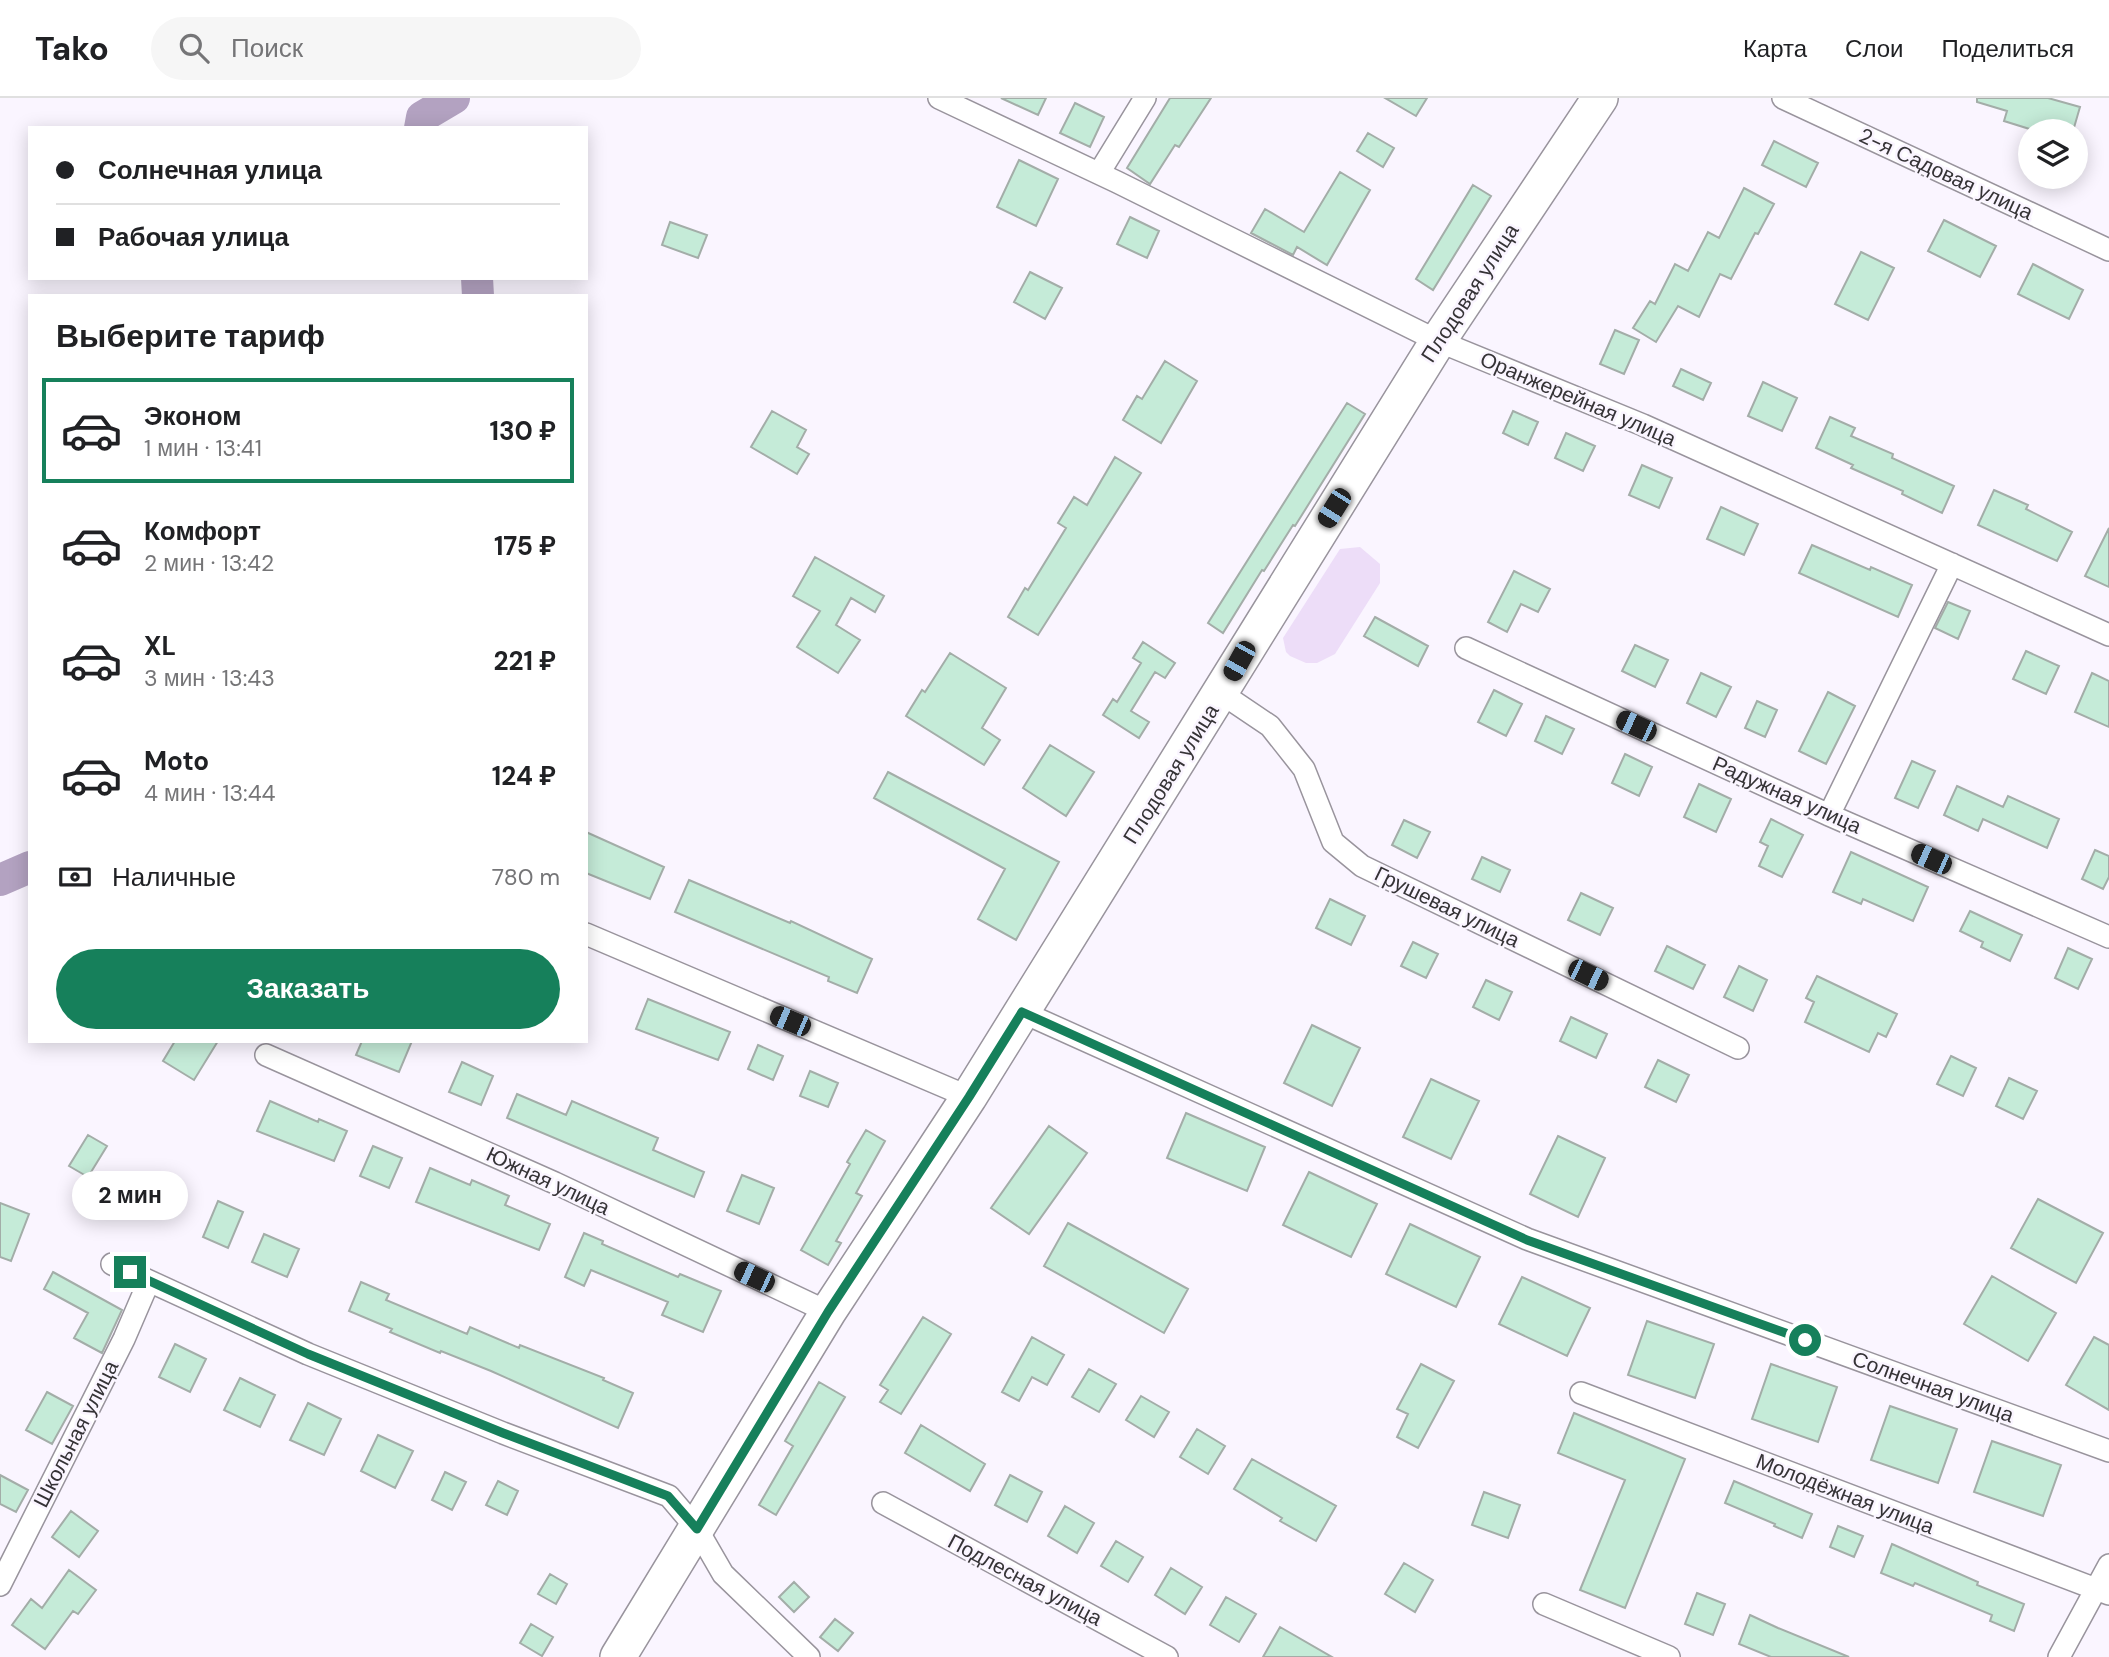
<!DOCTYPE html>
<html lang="ru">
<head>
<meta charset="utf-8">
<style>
	body { margin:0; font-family:"DM Sans",sans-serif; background:#f6f6f6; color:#202124; height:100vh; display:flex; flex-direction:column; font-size:26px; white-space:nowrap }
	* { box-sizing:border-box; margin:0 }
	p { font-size:23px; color:#757577 }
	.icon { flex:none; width:38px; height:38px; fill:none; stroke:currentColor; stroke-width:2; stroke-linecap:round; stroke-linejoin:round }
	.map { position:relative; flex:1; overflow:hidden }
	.details { position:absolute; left:28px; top:196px; width:560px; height:749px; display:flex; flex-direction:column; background:#fff; border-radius:0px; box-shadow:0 4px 18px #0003 }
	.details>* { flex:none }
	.banner { position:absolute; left:28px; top:28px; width:560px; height:154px; border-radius:0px; box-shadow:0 4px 18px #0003; display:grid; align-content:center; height:154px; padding:0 28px; background:#fff }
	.controls { position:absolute; left:2018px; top:21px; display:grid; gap:14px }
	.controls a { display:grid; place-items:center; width:70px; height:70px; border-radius:50%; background:#fff; box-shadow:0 4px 18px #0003; font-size:35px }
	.end { position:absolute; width:32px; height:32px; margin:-16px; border:9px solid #16805b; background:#fff; box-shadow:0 0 0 4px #fff }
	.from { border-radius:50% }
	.bubble { position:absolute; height:49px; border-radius:24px; background:#fff; box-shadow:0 4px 18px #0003; font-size:23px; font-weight:700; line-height:49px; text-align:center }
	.car { position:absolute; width:21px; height:42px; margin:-21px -10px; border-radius:9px; box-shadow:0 0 5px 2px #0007; background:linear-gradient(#222 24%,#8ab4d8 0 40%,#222 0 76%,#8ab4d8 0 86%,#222 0) }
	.banner b { display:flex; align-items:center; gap:24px; height:66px; font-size:26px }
	.banner b+b { border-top:2px solid #e0e0e0 }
	.banner i { width:18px; height:18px; background:#202124 }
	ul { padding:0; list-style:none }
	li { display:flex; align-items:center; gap:21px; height:105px; margin:0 14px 10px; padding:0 14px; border:4px solid transparent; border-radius:0px }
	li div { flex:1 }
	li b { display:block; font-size:26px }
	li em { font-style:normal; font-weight:700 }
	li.current { border-color:#16805b }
	li>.icon { width:63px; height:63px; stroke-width:1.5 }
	h2 { padding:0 28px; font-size:32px; line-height:84px }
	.pay { display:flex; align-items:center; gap:18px; height:77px; padding:0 28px; font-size:26px }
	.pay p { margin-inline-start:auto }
	.cta { display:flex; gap:14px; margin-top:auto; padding:14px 28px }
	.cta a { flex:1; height:80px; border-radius:42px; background:#16805b; color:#fff; font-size:28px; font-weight:700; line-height:80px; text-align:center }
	header { display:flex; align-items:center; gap:42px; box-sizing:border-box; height:98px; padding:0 35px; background:#fff; border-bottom:2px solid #e0e0e0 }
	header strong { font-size:33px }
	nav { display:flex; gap:38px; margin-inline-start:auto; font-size:24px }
	.search { width:490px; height:63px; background:#f6f6f6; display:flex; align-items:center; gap:18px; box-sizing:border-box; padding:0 24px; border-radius:38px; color:#757577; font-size:26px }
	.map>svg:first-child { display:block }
</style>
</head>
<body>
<header>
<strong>Tako</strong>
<div class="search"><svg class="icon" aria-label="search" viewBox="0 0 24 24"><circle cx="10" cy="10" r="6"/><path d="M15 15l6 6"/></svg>Поиск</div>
<nav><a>Карта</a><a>Слои</a><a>Поделиться</a></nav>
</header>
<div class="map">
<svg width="2109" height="1559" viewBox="0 0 2109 1559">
	<rect width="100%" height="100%" fill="#faf5ff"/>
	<!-- green -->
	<path fill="#edddf8" d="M1360 449 1380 466V485L1335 556 1317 565H1306L1290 558 1286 554 1283 540 1340 451Z"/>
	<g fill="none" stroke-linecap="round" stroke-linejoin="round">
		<!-- river -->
		<path stroke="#b3a2c1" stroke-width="32" d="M420 30 422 19 454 0
			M477 180 478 198
			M0 782 30 769"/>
	</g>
	<!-- building -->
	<path fill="#c5ebd8" stroke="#a3ada8" stroke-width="2" d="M1001 0H1046L1038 17Z
		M1170 0H1211L1179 49 1175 47 1150 86 1127 70Z
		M1385 0H1427L1416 18Z
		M1977 0H2048L2080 9 2073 33H2036L2004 23 2007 13 1977 4Z
		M1075 5 1104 19 1090 49 1060 35Z
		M1368 35 1394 50 1383 69 1357 53Z
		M1774 43 1818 65 1806 89 1762 67Z
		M1019 62 1058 81 1036 128 997 109Z
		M1340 74 1370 92 1327 167 1297 149 1293 157 1251 135 1265 111 1304 134Z
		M1473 87 1491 98 1433 192 1416 181Z
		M1744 90 1774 106 1758 136 1755 135 1731 181 1720 176 1699 219 1678 208 1656 244 1633 230 1650 203 1655 206 1675 166 1688 173 1708 134 1719 140Z
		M1130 119 1159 133 1147 160 1117 146Z
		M1944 122 1996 148 1980 179 1928 153Z
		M670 124 707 137 698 160 662 147Z
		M1861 154 1894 170 1868 222 1835 206Z
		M2033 166 2083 192 2069 221 2018 196Z
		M1030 174 1062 190 1045 221 1014 204Z
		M1615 232 1639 242 1624 276 1600 266Z
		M1165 263 1197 283 1161 345 1123 322 1137 298 1142 301Z
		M1681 271 1711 285 1703 302 1673 288Z
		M1763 284 1797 300 1782 333 1748 318Z
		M1347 305 1365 316 1295 428 1293 427 1264 473 1262 472 1223 535 1208 525Z
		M772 313 806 332 797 349 809 356 797 376 751 349Z
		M1513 313 1538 324 1528 347 1503 335Z
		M1830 319 1855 330 1851 338 1893 356 1892 360 1954 388 1942 415 1902 396 1903 393 1851 370 1853 367 1816 350Z
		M1566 335 1595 348 1583 373 1555 360Z
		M1115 359 1141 375 1038 537 1008 519 1025 490 1028 492 1066 430 1058 425 1074 399 1087 407Z
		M1642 367 1672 380 1659 410 1629 397Z
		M1994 392 2028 407 2026 411 2072 434 2057 463 1978 427Z
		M1721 409 1758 426 1744 457 1707 441Z
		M2109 430V489L2085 478Z
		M1812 447 1870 472 1871 469 1912 487 1898 519 1799 475Z
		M815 459 884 498 875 514 851 500 836 527 860 542 838 575 797 549 820 513 793 498Z
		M1514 473 1550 491 1538 514 1521 506 1507 534 1488 524Z
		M1948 504 1970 513 1958 541 1935 530Z
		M1375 519 1428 548 1418 568 1364 538Z
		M1143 544 1175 565 1165 580 1155 574 1131 613 1149 624 1139 640 1103 617 1113 601 1117 604 1141 565 1133 560Z
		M1635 547 1668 562 1655 589 1622 573Z
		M2026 553 2059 568 2046 596 2013 581Z
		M950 555 1006 590 982 630 1000 642 984 667 906 618 922 592 925 594Z
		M1701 575 1731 589 1716 619 1687 605Z
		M2092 575 2109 583V629L2075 614Z
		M1494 592 1522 606 1506 638 1478 624Z
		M1828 594 1855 608 1826 666 1799 653Z
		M1757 603 1777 612 1765 639 1745 630Z
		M1546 618 1574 631 1562 656 1535 643Z
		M1050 647 1094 674 1066 718 1023 690Z
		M1625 656 1652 669 1639 698 1612 685Z
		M1912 663 1935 673 1918 710 1895 700Z
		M888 674 1059 764 1016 842 978 821 1005 771 874 700Z
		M1699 686 1731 701 1716 734 1684 719Z
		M1957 688 2003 709 2008 698 2059 721 2047 750 1983 721 1978 733 1944 717Z
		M1771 721 1803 737 1782 779 1759 768 1768 748 1760 744Z
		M1404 722 1430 734 1417 760 1392 747Z
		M586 734 664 769 650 801 586 775Z
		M2095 752 2109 758V779L2103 791 2082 781Z
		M1851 754 1928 789 1913 823 1863 801 1861 806 1833 794Z
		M1482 759 1510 772 1500 794 1472 781Z
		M689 782 790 825 791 823 872 861 857 895 828 883 829 879 675 814Z
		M1581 795 1613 810 1600 837 1568 822Z
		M1330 801 1365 818 1351 847 1316 830Z
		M1970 813 2022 837 2010 863 1981 849 1983 844 1960 833Z
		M1413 844 1438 856 1426 880 1401 868Z
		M1667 848 1705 867 1693 891 1655 873Z
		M2068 850 2092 861 2078 891 2055 880Z
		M1739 868 1767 882 1753 913 1724 899Z
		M1817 878 1897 916 1886 939 1878 935 1869 954 1805 924 1814 904 1806 900Z
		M1486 882 1512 894 1499 922 1473 909Z
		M648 901 730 934 718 962 636 931Z
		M1571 919 1607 936 1596 960 1560 943Z
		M1312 927 1360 950 1332 1008 1284 985Z
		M175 943H218L194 982 163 963Z
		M362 943H412L399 974 356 957Z
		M758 947 783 958 773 982 748 971Z
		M1951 958 1976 970 1963 998 1937 986Z
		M1658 962 1689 977 1676 1004 1645 989Z
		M462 964 493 978 481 1007 449 994Z
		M810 973 838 985 828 1009 800 998Z
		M2009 980 2037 993 2023 1021 1996 1008Z
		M1431 981 1479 1003 1451 1061 1403 1039Z
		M517 996 566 1017 572 1003 658 1040 653 1052 704 1074 694 1099 507 1020Z
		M270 1003 318 1024 319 1021 347 1033 334 1063 257 1033Z
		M1186 1015 1265 1049 1247 1093 1167 1060Z
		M1049 1028 1087 1055 1029 1136 991 1110Z
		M866 1032 885 1043 856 1095 862 1098 836 1143 841 1145 828 1167 801 1152 850 1066 847 1064Z
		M88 1037 107 1048 88 1079 69 1068Z
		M1558 1038 1605 1060 1578 1119 1530 1096Z
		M373 1048 402 1060 389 1090 360 1078Z
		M430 1070 470 1087 472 1082 509 1098 505 1107 550 1126 539 1152 416 1104Z
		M1309 1074 1377 1106 1351 1159 1283 1127Z
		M742 1077 774 1090 759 1126 727 1113Z
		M2038 1101 2103 1135 2076 1185 2011 1150Z
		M218 1103 243 1114 228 1150 203 1139Z
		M0 1105 29 1116 11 1163 0 1159Z
		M1068 1125 1188 1191 1164 1235 1044 1168Z
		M1410 1126 1480 1159 1456 1209 1386 1176Z
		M584 1135 603 1143 602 1146 678 1179 680 1176 721 1193 703 1234 662 1217 668 1204 591 1172 584 1188 565 1179Z
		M264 1136 299 1151 287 1179 252 1164Z
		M53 1174 122 1212 102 1255 74 1240 88 1215 44 1191Z
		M1992 1178 2056 1215 2028 1263 1964 1226Z
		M1522 1179 1590 1210 1567 1258 1499 1226Z
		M361 1184 389 1196 386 1202 467 1236 470 1229 519 1250 520 1247 604 1280 603 1282 633 1295 618 1330 491 1273 441 1253 440 1255 390 1234 392 1231 349 1213Z
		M923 1219 951 1236 901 1316 880 1304 888 1292 880 1287Z
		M1647 1223 1714 1246 1695 1300 1628 1277Z
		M1032 1239 1064 1257 1047 1287 1032 1279 1019 1303 1002 1294Z
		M2094 1239 2109 1247V1312L2066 1287Z
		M175 1246 206 1261 190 1294 159 1279Z
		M1421 1266 1454 1283 1418 1350 1397 1339 1408 1316 1397 1311Z
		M1771 1266 1837 1289 1818 1344 1752 1321Z
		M1089 1271 1116 1286 1099 1314 1072 1299Z
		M240 1280 275 1297 260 1329 224 1312Z
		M819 1284 845 1299 776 1417 759 1407 793 1348 785 1343Z
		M47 1294 73 1308 52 1346 26 1332Z
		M1141 1298 1169 1314 1154 1339 1126 1322Z
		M308 1305 341 1321 324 1357 290 1342Z
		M1890 1308 1957 1331 1938 1385 1871 1362Z
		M1574 1315 1685 1361 1625 1510 1580 1492 1625 1382 1558 1355Z
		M921 1327 985 1366 970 1393 905 1355Z
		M1197 1331 1225 1348 1208 1376 1180 1359Z
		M378 1337 413 1353 395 1390 361 1373Z
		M1992 1343 2061 1367 2043 1418 1974 1394Z
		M1252 1361 1336 1408 1316 1443 1280 1423 1282 1420 1234 1391Z
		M445 1374 466 1384 452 1412 432 1402Z
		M0 1377 28 1392 16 1414 0 1406Z
		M1010 1377 1042 1394 1027 1424 995 1407Z
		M498 1383 518 1393 507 1417 486 1407Z
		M1734 1383 1812 1416 1802 1440 1774 1428 1775 1426 1725 1405Z
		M1484 1394 1520 1407 1508 1440 1472 1427Z
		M1065 1408 1094 1425 1077 1455 1048 1438Z
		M71 1413 98 1433 79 1459 52 1439Z
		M1838 1428 1863 1438 1854 1459 1830 1449Z
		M1116 1443 1143 1459 1128 1484 1101 1468Z
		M1892 1446 1978 1484 1977 1487 2024 1506 2014 1533 1990 1523 1992 1517 1915 1485 1913 1488 1881 1475Z
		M1404 1465 1433 1482 1415 1514 1385 1496Z
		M1171 1470 1202 1489 1185 1516 1155 1497Z
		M69 1472 96 1492 78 1516 73 1513 45 1551 12 1527 31 1501 42 1510Z
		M550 1476 567 1486 556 1506 538 1496Z
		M794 1484 809 1499 794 1514 779 1499Z
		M1697 1495 1725 1506 1713 1537 1685 1526Z
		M1226 1499 1256 1516 1239 1544 1210 1527Z
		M1750 1517 1778 1530 1849 1559H1771L1739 1546Z
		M835 1521 853 1535 838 1553 820 1539Z
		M531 1526 553 1539 542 1558 520 1545Z
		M1280 1529 1332 1559H1263Z"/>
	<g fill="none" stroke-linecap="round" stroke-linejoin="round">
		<defs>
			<path id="street" d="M939 0 1117 84 1438 243 1643 327 2109 537
				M1783 0 2109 152
				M1099 75 1145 0
				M1466 550 1829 717 2109 839
				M1221 595 1270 628 1304 671 1333 744 1362 768 1738 950
				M1829 717 1952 466
				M586 836 969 999
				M1022 914 1527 1141 2109 1353
				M266 957 555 1085 828 1214
				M112 1166 308 1256 503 1335 669 1398 697 1431 723 1476 809 1559
				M1581 1295 2109 1496
				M883 1405 1167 1559
				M0 1487 124 1241 149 1183
				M1544 1506 1669 1559
				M2059 1559 2109 1467"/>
			<path id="primary" d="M618 1559 828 1214 969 999 1438 243 1600 0"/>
		</defs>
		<!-- street casing -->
		<use href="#street" stroke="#99949d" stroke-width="24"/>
		<!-- primary casing -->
		<use href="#primary" stroke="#99949d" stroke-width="38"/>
		<!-- street -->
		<use href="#street" stroke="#fff" stroke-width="21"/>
		<!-- primary -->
		<use href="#primary" stroke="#fff" stroke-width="35"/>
	</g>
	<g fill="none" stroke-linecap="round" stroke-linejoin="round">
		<!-- route -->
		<path stroke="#16805b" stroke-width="9" d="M130 1174 308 1256 503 1335 668 1398 697 1431 828 1214 969 999 1022 914 1527 1142 1805 1242"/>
	</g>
	<g text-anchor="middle" stroke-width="5" stroke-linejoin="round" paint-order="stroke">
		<!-- street labels -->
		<g font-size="21" fill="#353336" stroke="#faf5ff">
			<text transform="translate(1946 76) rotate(25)" y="7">2-я Садовая улица</text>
			<text transform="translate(1470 195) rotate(-57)" y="7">Плодовая улица</text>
			<text transform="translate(1578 301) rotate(23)" y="7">Оранжерейная улица</text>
			<text transform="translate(1171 676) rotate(-58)" y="7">Плодовая улица</text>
			<text transform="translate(1787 697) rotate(24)" y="7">Радужная улица</text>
			<text transform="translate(1447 809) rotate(26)" y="7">Грушевая улица</text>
			<text transform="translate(548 1083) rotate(25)" y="7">Южная улица</text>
			<text transform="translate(1933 1289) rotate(20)" y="7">Солнечная улица</text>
			<text transform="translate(76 1336) rotate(-63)" y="7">Школьная улица</text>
			<text transform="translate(1845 1396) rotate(21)" y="7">Молодёжная улица</text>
			<text transform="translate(1025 1482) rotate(28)" y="7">Подлесная улица</text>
		</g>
	</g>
</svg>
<div class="controls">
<a><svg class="icon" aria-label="layers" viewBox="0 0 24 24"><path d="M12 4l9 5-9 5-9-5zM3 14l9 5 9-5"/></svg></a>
</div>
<i class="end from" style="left:1805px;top:1242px"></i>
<i class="end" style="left:130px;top:1174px"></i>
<div class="bubble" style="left:72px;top:1073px;width:116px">2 мин</div>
<i class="car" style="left:1334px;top:410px;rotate:212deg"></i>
<i class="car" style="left:1239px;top:563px;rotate:209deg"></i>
<i class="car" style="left:1636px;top:628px;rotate:295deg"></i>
<i class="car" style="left:1931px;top:761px;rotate:294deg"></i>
<i class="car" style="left:1588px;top:877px;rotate:116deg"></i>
<i class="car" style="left:790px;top:923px;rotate:293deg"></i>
<i class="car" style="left:754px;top:1179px;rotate:295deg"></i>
<div class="banner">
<b><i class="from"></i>Солнечная улица</b>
<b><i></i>Рабочая улица</b>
</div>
<section class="details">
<h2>Выберите тариф</h2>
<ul>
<li class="current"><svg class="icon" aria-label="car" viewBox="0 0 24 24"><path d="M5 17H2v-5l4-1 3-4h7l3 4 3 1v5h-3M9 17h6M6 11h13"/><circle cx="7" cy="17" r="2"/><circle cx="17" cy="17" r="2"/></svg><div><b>Эконом</b><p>1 мин · 13:41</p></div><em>130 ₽</em></li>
<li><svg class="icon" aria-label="car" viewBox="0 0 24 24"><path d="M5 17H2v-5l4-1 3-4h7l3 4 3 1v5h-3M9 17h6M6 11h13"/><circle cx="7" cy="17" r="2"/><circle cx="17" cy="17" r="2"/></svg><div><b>Комфорт</b><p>2 мин · 13:42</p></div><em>175 ₽</em></li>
<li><svg class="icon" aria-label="car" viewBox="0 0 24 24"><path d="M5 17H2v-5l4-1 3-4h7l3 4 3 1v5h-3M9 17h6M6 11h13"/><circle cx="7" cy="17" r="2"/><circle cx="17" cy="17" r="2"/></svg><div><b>XL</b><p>3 мин · 13:43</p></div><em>221 ₽</em></li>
<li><svg class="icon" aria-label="car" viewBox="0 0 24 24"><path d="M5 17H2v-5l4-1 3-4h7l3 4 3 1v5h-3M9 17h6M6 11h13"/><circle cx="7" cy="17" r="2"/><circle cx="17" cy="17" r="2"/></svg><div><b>Moto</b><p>4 мин · 13:44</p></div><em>124 ₽</em></li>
</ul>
<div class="pay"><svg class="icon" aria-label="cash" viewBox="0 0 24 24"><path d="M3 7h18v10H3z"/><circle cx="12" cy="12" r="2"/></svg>Наличные<p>780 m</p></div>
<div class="cta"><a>Заказать</a></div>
</section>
</div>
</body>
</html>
